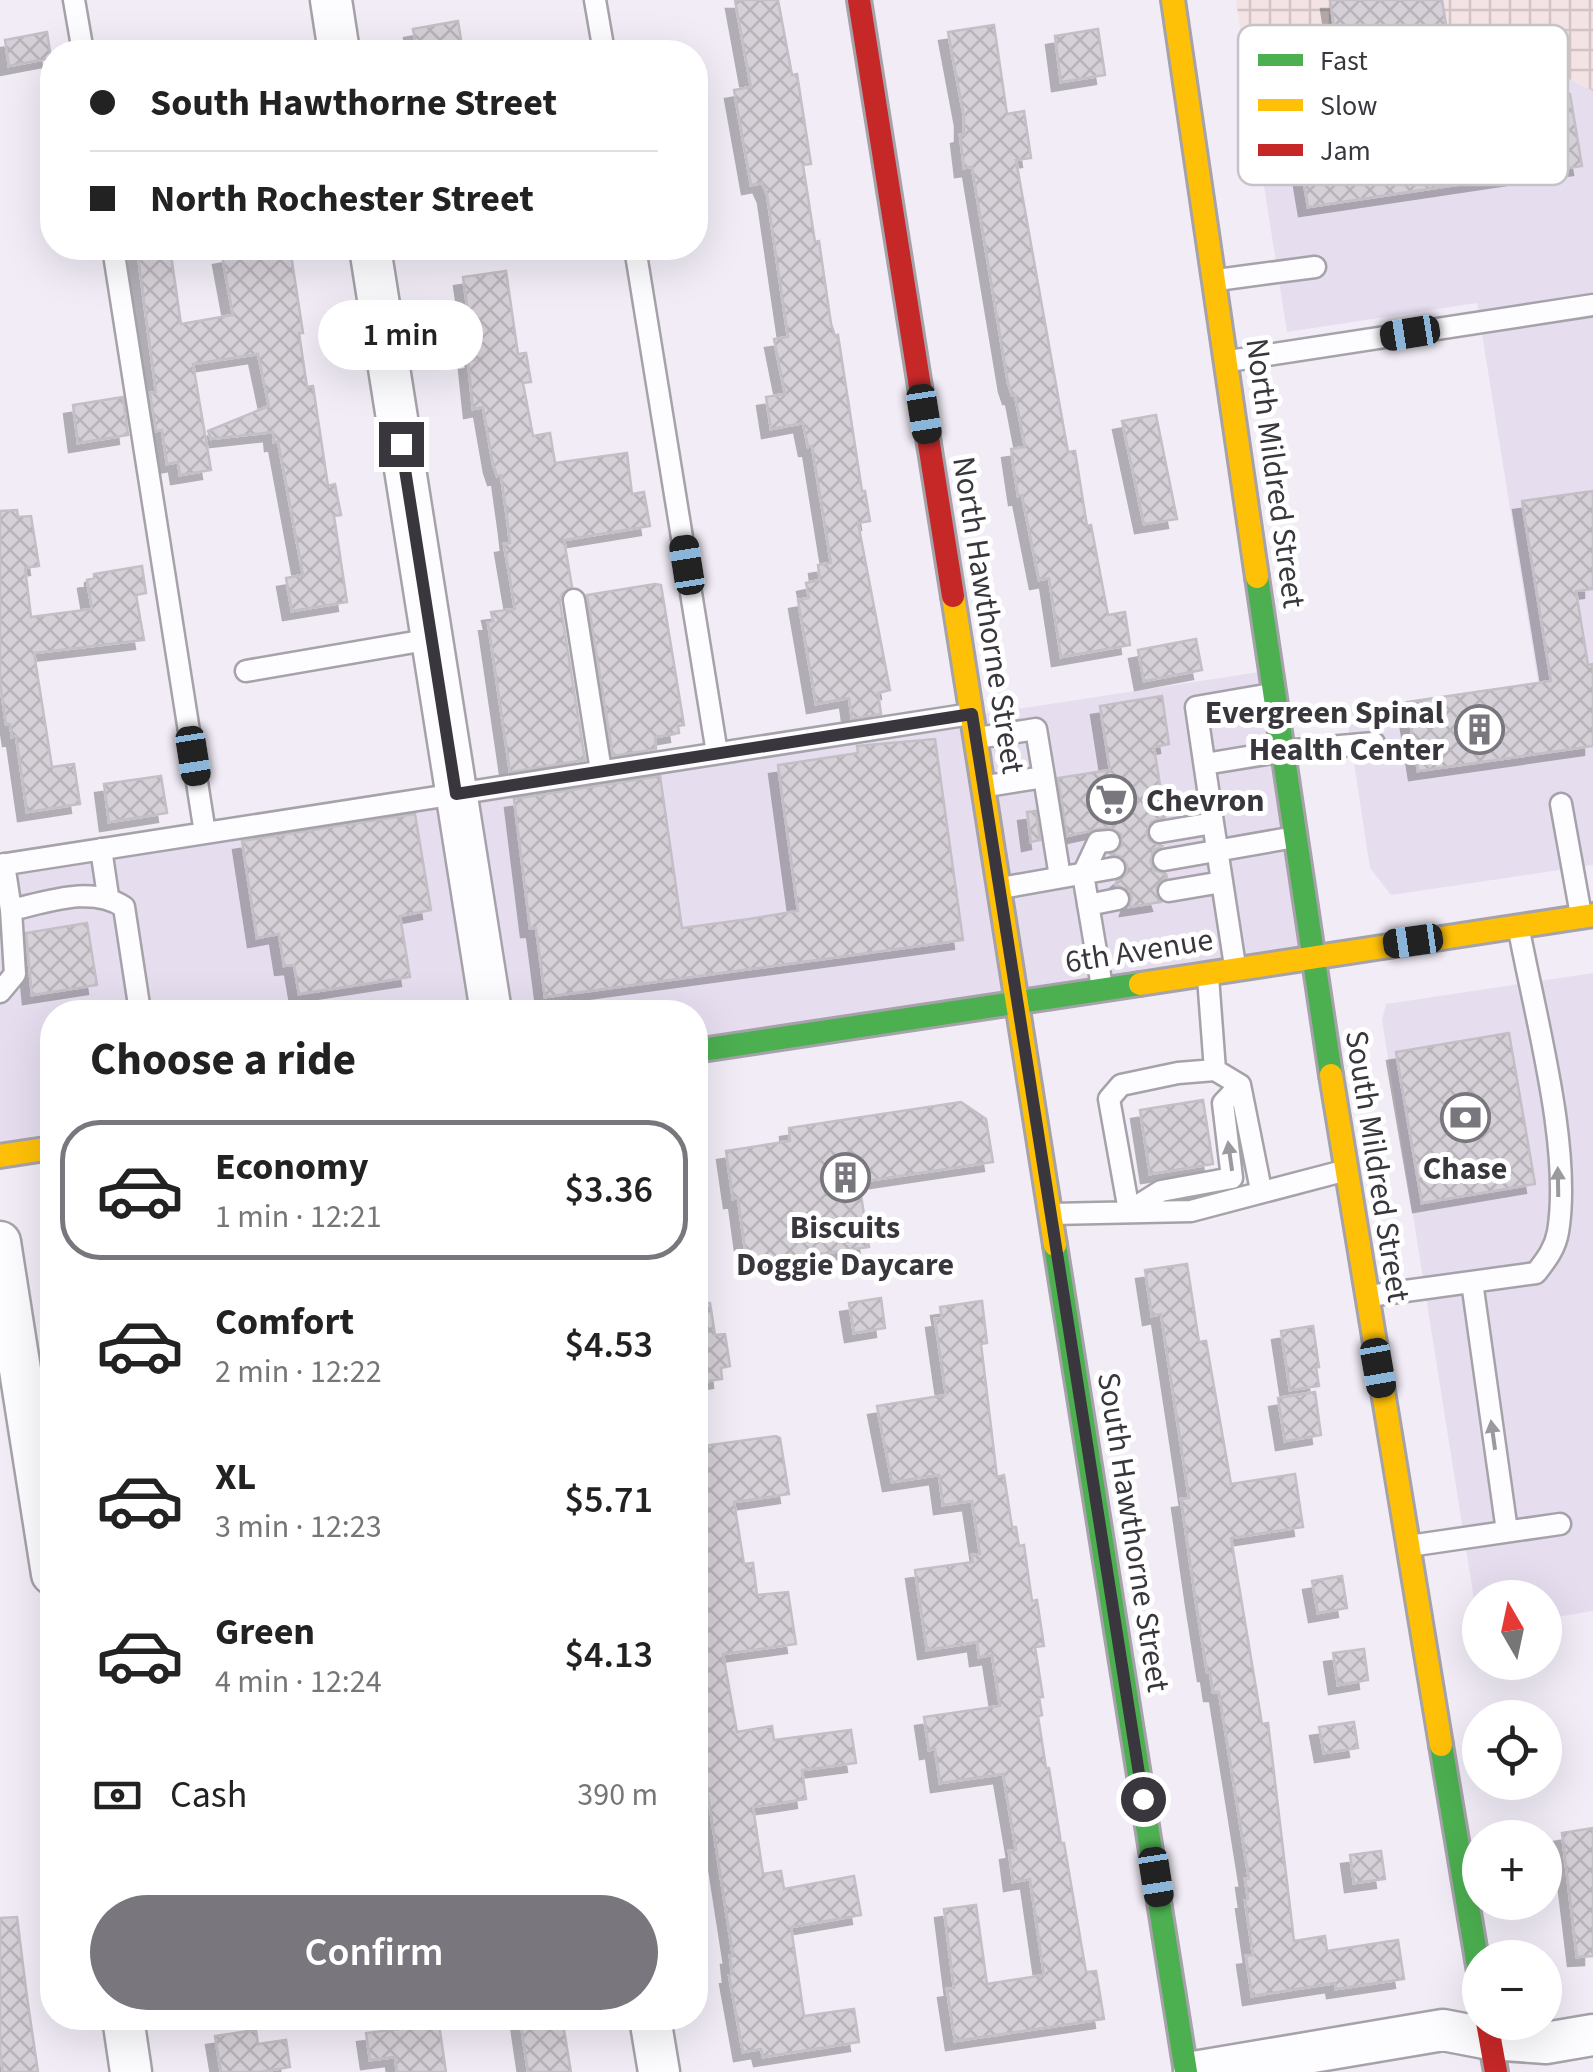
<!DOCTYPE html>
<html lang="en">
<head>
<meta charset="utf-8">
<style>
	body { margin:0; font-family:"Source Sans 3",sans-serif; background:#f6f6f6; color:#222; height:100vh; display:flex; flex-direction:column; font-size:38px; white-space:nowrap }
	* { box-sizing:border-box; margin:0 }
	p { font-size:32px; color:#767676 }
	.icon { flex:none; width:55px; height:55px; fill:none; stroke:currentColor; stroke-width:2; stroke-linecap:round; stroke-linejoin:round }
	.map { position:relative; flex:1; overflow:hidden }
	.panel { position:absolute; left:40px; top:1000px; width:668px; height:1030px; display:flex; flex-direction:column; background:#fff; border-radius:40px; box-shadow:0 10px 40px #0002 }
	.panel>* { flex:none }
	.guide { position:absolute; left:40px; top:40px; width:668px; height:220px; border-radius:40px; box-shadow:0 10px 40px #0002; display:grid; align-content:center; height:220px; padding:0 50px; background:#fff }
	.needle { width:65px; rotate:351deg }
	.fabs { position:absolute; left:1462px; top:1580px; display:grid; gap:20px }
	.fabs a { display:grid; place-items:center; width:100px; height:100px; border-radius:50%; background:#fff; box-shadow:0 10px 40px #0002; font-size:50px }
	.end { position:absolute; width:45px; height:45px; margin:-22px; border:12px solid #39363d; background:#fff; box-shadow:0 0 0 5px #fff }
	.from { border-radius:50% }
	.bubble { position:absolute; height:70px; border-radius:35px; background:#fff; box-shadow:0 10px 40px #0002; font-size:32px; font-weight:600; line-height:70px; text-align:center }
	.car { position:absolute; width:30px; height:60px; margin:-30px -15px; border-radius:12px; box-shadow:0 0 8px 2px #0007; background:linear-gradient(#222 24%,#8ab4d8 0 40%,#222 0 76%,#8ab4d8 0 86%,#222 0) }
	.guide b { display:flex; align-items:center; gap:35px; height:95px; font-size:38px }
	.guide b+b { border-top:2px solid #e0e0e0 }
	.guide i { width:25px; height:25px; background:#222 }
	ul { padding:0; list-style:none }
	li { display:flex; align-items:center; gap:30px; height:140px; margin:0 20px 15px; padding:0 30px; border:5px solid transparent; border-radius:40px }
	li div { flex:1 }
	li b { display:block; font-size:38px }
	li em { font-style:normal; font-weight:600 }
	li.current { border-color:#79767e }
	li>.icon { width:90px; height:90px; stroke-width:1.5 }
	h2 { padding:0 50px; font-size:45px; line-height:120px }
	.pay { display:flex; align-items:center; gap:25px; height:110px; padding:0 50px; font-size:38px }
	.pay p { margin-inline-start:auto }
	.button { display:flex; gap:20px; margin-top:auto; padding:20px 50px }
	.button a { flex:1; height:115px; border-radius:60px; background:#79767e; color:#fff; font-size:40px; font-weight:600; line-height:115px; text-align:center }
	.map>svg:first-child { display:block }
</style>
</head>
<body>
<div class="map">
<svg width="1593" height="2072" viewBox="0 0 1593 2072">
	<defs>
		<pattern id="industrial-grid" width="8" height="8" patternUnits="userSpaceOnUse" patternTransform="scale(2.5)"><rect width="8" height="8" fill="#f4e3e4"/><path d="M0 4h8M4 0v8" fill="none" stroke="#d2c3c4"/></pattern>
		<pattern id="building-cross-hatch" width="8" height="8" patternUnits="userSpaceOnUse" patternTransform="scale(2.5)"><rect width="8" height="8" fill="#d5d0d7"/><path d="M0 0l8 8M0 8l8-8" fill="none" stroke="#b8b3b9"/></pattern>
		<filter id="shadow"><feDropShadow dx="-9" dy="9" stdDeviation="0" flood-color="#0004"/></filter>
	</defs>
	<rect width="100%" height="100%" fill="#f1ecf6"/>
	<!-- built -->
	<path fill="#e6deef" d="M1540 64 1593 91V865L1391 895 1370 868 1346 710 1538 682 1477 303 1287 332 1252 109Z
		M1272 670 1312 956 695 1051V1012H52V1148L0 1156V865Z
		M1593 973V1611L1545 1619V1598H1480L1479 1631 1382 1020 1386 1004Z"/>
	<!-- industrial -->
	<path fill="url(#industrial-grid)" d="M1236 0H1593V91L1539 64 1252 109Z"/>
	<!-- building -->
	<path fill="url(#building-cross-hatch)" stroke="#c4bfc7" stroke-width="2.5" filter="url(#shadow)" d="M735 0H778L792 75 797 74 811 164 803 165 815 242 819 241 831 324 835 336 838 335 862 491H865L870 521 858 523 890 690 878 693 881 714 852 719 849 698 816 704 798 600 809 598 806 583 820 580 818 565 831 563 812 446 808 447 803 423 771 429 766 397 785 394 774 339 788 337 767 194 762 183 751 185 734 90 751 87Z
		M1330 0H1442L1448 36 1338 53Z
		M458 21 463 52H417L413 29Z
		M994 25 1007 114 1024 111 1031 158 1016 160 1068 452 1075 451 1087 526 1091 525 1108 615 1125 612 1130 645 1061 657 1049 578 1039 580 1022 495 1018 496 1011 449 1025 447 1015 395H1012L1008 383 972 167 964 168 960 135 964 134V117L948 32Z
		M1098 29 1105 75 1061 82 1055 36Z
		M47 32 51 58 9 66 5 40Z
		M1570 94 1582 166 1308 207 1296 136Z
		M137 248H170L181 324 233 315 222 256 244 252V248H290L303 333H299L307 387 313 386 328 486 335 484 341 515 334 516 347 602 292 611 286 578 303 575 278 441 274 442 273 432 211 439 208 431 269 406 258 354 193 364 211 470 180 475 178 462 167 464 162 430 156 431 150 393 156 392Z
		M506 271 518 354 526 353 531 382 523 383 533 436 550 433 555 463 627 453 632 494 644 492 650 526 564 540 572 587 562 594 560 602 585 760 510 772 488 622 493 621 491 612 515 609 504 544 510 543 508 525 501 475 497 476 493 464 483 407 473 409 468 361 475 360 463 277Z
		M123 397 128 435 78 443 73 405Z
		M1156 415 1177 519 1144 524 1122 421Z
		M1593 491V589L1576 591 1588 665 1593 664V746L1418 771 1407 702 1551 681 1522 501Z
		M17 510 18 517 31 516 39 566 25 568 31 617 92 609 87 580 94 578V574L142 566 146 593 136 595 144 640 34 653 52 767 74 764 80 804 27 812 16 736 12 737 10 724H6L0 682V511Z
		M655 584 661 585 684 725 678 726 679 733 655 737 656 749 613 756 587 595Z
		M1196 639 1202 670 1144 681 1138 650Z
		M1162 696 1169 744 1154 747 1165 817 1151 822 1146 833 1150 841 1162 846 1154 850 1150 861 1154 870 1166 874 1167 877 1156 887 1161 902 1129 907 1132 897 1129 891 1116 885V882L1126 874 1127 865 1120 856 1111 854 1122 846 1121 834 1108 827 1067 836 1058 778 1110 770 1100 706Z
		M935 739 963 940 545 997 536 928H530L514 799 660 776 682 928 749 919 798 911 778 765 858 753 857 746Z
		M161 776 167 813 109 822 104 784Z
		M1036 811 1040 840 1031 842 1027 812Z
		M415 814 431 910 400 916 410 977 299 994 294 965 284 966 279 934 257 938 242 841Z
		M87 923 97 985 32 995 26 933Z
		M1509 1033 1535 1184 1422 1203 1396 1052Z
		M1203 1100 1213 1164 1150 1174 1140 1110Z
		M961 1102 986 1119 993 1162 859 1182 869 1247 747 1264 738 1198 733 1199 726 1151 790 1141 789 1128Z
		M1187 1264 1199 1342 1206 1341 1231 1484 1295 1474 1303 1527 1231 1538 1262 1724 1268 1723 1294 1941 1325 1936 1327 1951 1398 1940 1404 1979 1336 1989 1335 1983 1252 1996 1246 1956 1253 1955 1245 1900 1248 1899 1245 1879H1249L1219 1692H1213L1210 1672H1207L1195 1596 1181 1499 1189 1498 1161 1314 1152 1316 1145 1270Z
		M881 1298 885 1328 854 1333 849 1303Z
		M982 1301 987 1343 981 1344 997 1477 1004 1475 1012 1527H1016L1019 1546 1024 1545 1032 1601 1037 1600 1044 1646 1035 1647 1043 1697H1039L1042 1715 1038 1716 1046 1768H1049L1061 1843H1064L1086 1972 1096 1971 1104 2019 955 2041 947 1989 954 1988 944 1909 976 1905 987 1984 1044 1975 1030 1879 1013 1882 1009 1851 1016 1850 1003 1774 940 1783 935 1749 929 1750 924 1717 1000 1706 992 1655 979 1657 977 1642 927 1650 915 1570 973 1562 972 1555 980 1554 972 1501 943 1505 939 1475 892 1482 877 1406 946 1395 935 1319 942 1318 940 1307Z
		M710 1303 715 1335 725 1334 730 1366 721 1368 722 1379 695 1383V1304Z
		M1313 1326 1319 1367H1316L1319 1386 1290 1390 1281 1331Z
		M1315 1392 1321 1435 1285 1441 1278 1398Z
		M776 1436 780 1438 789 1494 734 1502 744 1564 753 1563 757 1595 788 1592 796 1644 723 1654 737 1732 772 1726 774 1740 851 1730 856 1763 802 1770 806 1799 753 1807 763 1874 781 1871 784 1889 854 1876 861 1915 791 1927 804 2016 854 2009 859 2042 763 2057 761 2049 743 2052 729 1975 732 1974 730 1956H733L703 1763 695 1764V1447Z
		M1342 1576 1347 1608 1318 1613 1312 1581Z
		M1364 1649 1368 1680 1338 1685 1333 1653Z
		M1354 1722 1358 1748 1324 1753 1319 1727Z
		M1593 1828V1956L1577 1957 1562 1833Z
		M1381 1851 1385 1879 1354 1883 1350 1855Z
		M17 1917 27 1997 38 2072H3L0 2050V1918Z
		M406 2018H438L446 2072H397L395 2057 370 2060 366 2033 408 2028Z
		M520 2018H562L571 2072H528Z
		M256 2030 258 2044 286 2040 290 2067 260 2072H221L215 2036Z"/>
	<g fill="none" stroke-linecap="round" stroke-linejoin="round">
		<defs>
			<path id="lane" d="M74 0 83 52
				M595 0 604 52
				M113 248 205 833
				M635 248 717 753
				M1217 280 1315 267
				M1229 361 1593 305
				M574 600 601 771
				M246 671 432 639
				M977 738 1036 729 1044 777 987 786
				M1205 764 1284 751 1374 743
				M1044 777 1060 877
				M1561 804 1581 915
				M1213 823 1196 707 1271 694
				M1160 832 1213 823 1235 966
				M101 849 108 896
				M1164 860 1295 837
				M0 865 971 714
				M1001 888 1114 868
				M1169 891 1222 882
				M1088 905 1118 899
				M11 910C47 902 92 885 124 907L139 1005 137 1012
				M1208 977 1215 1070
				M1102 987 1083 874 1098 842 1109 841
				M0 992 15 974 11 910 4 864
				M1240 1085 1223 1103 1232 1178 1161 1191 1129 1211 1109 1099 1121 1085 1178 1073 1215 1070 1240 1085 1261 1190
				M1052 1214 1191 1211 1343 1171
				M1472 1282 1507 1531
				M1369 1296 1536 1273C1546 1260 1555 1249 1558 1232 1572 1148 1535 1016 1519 930
				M1409 1546 1560 1524"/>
			<path id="street" d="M331 0 339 52
				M370 248 491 1012
				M0 1242 52 1574
				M123 2018 131 2072
				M650 2018 659 2072
				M1194 2072 1443 2030 1490 2039 1546 2043 1593 2035"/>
			<path id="fast" d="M1257 577 1331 1075
				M695 1051 1140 984
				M1055 1245 1186 2072
				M1441 1745 1480 1978"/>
			<path id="slow" d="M1173 0 1257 577
				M953 596 1055 1245
				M1140 984 1593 915
				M1331 1075 1441 1745
				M0 1156 52 1148"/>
			<path id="jam" d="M859 0 953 596
				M1487 2022 1496 2072"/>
		</defs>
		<!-- lane casing -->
		<use href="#lane" stroke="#a6a2a9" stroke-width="25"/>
		<!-- street casing -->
		<use href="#street" stroke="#a6a2a9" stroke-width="45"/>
		<!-- fast casing -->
		<use href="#fast" stroke="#a6a2a9" stroke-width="28"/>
		<!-- slow casing -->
		<use href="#slow" stroke="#a6a2a9" stroke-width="28"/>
		<!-- jam casing -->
		<use href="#jam" stroke="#a6a2a9" stroke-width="28"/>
		<!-- lane -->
		<use href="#lane" stroke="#fdfcfe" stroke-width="20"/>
		<!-- street -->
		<use href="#street" stroke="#fdfcfe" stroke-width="40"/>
		<!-- fast -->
		<use href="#fast" stroke="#4caf50" stroke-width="22"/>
		<!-- slow -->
		<use href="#slow" stroke="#ffc107" stroke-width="22"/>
		<!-- jam -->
		<use href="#jam" stroke="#c62828" stroke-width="22"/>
	</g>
	<!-- one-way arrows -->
	<defs><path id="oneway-solid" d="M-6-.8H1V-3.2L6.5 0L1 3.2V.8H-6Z" transform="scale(2.5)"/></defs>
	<g fill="#9b999e">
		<use href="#oneway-solid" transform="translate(1230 1156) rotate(-98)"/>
		<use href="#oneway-solid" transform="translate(1558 1182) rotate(-91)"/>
		<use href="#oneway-solid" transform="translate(1493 1435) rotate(-98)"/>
	</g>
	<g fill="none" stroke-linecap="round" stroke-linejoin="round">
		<!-- route -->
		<path stroke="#39363d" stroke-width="12" d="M401 444 456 794 972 714 1143 1799"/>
	</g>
	<!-- icons -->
	<defs>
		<symbol id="building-ring" viewBox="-11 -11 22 22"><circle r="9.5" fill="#fff" stroke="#79767e" stroke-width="1.5"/><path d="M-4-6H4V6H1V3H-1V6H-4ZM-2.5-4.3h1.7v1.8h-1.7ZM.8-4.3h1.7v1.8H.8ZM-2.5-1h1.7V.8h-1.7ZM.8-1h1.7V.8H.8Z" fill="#79767e"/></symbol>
		<symbol id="supermarket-ring" viewBox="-11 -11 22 22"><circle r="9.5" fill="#fff" stroke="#79767e" stroke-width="1.5"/><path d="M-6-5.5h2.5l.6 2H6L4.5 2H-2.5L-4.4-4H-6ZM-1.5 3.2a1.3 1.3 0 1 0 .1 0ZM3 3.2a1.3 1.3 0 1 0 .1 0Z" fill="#79767e"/></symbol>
		<symbol id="bank-ring" viewBox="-11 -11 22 22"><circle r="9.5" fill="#fff" stroke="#79767e" stroke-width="1.5"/><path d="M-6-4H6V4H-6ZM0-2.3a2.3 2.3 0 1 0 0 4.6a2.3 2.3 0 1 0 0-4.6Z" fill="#79767e"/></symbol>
	</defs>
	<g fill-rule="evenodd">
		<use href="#building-ring" x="1452" y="702" width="55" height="55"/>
		<use href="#supermarket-ring" x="1084" y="772" width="55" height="55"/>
		<use href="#bank-ring" x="1438" y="1090" width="55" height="55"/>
		<use href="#building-ring" x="818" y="1150" width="55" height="55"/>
	</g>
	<g text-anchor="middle" stroke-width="10" stroke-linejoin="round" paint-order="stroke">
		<!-- street labels -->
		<g font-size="32" fill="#39363d" stroke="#fff">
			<text transform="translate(1276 473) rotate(82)" y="11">North Mildred Street</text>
			<text transform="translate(989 615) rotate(81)" y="11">North Hawthorne Street</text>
			<text transform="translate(1139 950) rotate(-9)" y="11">6th Avenue</text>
			<text transform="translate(1378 1166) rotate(81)" y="11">South Mildred Street</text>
			<text transform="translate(1134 1532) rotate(81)" y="11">South Hawthorne Street</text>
		</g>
		<!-- poi labels -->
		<g font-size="32" font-weight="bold" fill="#39363d" stroke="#fff">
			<text x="1444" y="723" text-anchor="end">Evergreen Spinal<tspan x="1444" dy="37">Health Center</tspan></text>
			<text x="1146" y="811" text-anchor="start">Chevron</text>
			<text x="1465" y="1179">Chase</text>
			<text x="845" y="1238">Biscuits<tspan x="845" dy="37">Doggie Daycare</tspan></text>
		</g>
	</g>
	<!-- legend -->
	<rect x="1238" y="25" width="330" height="160" rx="15" fill="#fff" stroke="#c4c3c5" stroke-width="2.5"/>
	<rect x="1258" y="54" width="45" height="12" fill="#4caf50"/>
	<rect x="1258" y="99" width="45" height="12" fill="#ffc107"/>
	<rect x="1258" y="144" width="45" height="12" fill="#c62828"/>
	<g font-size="28" fill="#39363d">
		<text x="1320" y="70">Fast</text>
		<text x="1320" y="115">Slow</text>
		<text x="1320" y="160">Jam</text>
	</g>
</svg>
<div class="fabs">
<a><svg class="needle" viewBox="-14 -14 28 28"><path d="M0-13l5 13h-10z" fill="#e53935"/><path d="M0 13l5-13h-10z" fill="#767676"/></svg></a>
<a><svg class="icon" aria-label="locate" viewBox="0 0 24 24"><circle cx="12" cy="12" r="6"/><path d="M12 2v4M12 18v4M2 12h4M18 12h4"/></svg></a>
<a>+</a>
<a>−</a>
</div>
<i class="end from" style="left:1143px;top:1799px"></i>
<i class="end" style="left:401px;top:444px"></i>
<div class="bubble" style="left:318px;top:300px;width:165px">1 min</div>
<i class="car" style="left:1410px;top:333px;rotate:261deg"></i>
<i class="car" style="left:924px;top:414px;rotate:171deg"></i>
<i class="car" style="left:687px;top:565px;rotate:351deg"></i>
<i class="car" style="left:193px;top:756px;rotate:171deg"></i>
<i class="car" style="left:1413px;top:941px;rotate:262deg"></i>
<i class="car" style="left:1378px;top:1368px;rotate:170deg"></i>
<i class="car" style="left:1156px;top:1877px;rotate:171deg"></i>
<div class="guide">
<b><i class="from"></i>South Hawthorne Street</b>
<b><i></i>North Rochester Street</b>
</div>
<section class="panel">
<h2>Choose a ride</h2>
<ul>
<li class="current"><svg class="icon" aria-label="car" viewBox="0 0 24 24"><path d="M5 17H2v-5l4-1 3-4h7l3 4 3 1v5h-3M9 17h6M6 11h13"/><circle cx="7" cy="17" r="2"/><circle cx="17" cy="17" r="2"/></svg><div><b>Economy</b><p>1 min · 12:21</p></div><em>$3.36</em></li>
<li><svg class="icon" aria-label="car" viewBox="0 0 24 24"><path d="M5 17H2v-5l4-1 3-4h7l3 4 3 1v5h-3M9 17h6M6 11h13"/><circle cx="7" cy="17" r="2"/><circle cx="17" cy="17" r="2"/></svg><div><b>Comfort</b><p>2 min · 12:22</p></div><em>$4.53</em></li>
<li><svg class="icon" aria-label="car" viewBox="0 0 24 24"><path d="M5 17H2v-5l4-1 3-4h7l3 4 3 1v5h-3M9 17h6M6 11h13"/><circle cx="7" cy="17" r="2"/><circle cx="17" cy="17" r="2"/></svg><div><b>XL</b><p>3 min · 12:23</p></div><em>$5.71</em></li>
<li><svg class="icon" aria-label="car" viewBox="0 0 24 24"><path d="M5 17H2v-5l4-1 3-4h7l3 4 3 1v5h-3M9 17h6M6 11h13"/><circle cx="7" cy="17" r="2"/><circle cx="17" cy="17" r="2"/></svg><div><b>Green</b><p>4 min · 12:24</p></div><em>$4.13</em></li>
</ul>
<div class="pay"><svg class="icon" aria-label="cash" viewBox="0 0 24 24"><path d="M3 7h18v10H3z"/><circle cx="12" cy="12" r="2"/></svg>Cash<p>390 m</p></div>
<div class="button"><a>Confirm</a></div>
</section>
</div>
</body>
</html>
